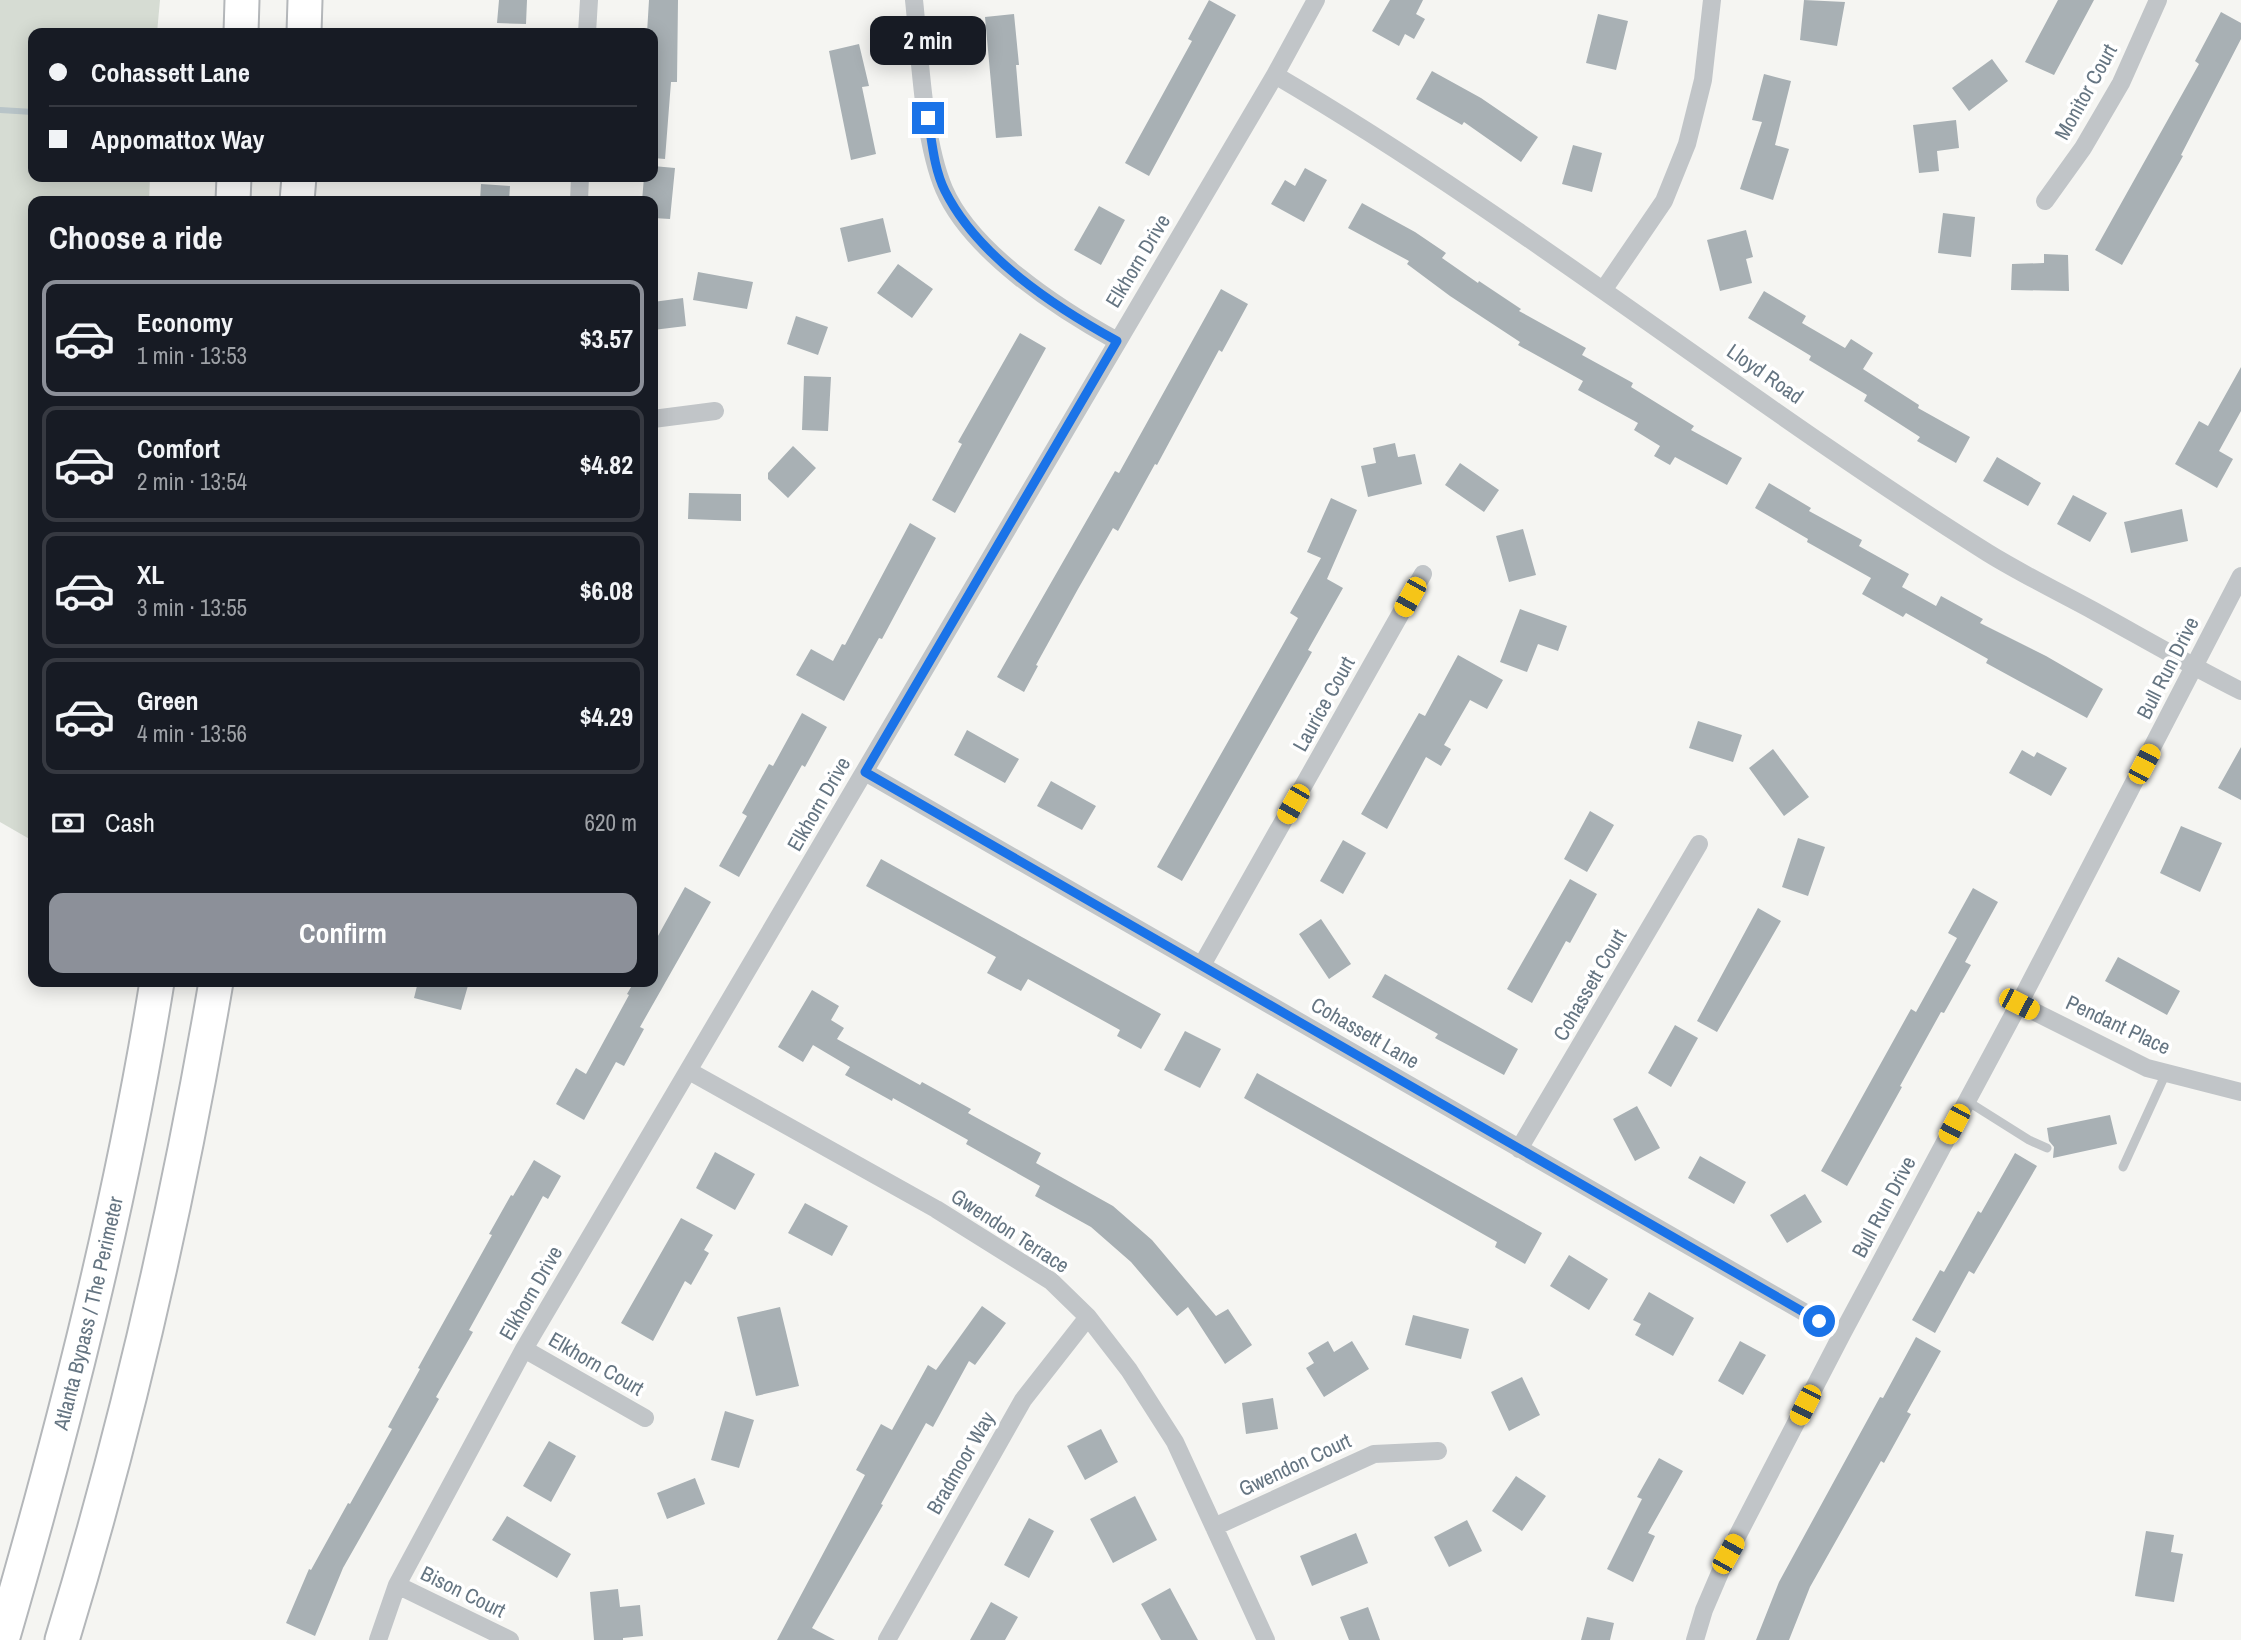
<!DOCTYPE html>
<html lang="en">
<head>
<meta charset="utf-8">
<style>
	body { margin:0; font-family:"Archivo Narrow",sans-serif; background:#20242c; color:#f1f3f6; height:100vh; display:flex; flex-direction:column; font-size:26px; white-space:nowrap }
	* { box-sizing:border-box; margin:0 }
	p { font-size:23px; color:#9ea1a6 }
	.icon { flex:none; width:38px; height:38px; fill:none; stroke:currentColor; stroke-width:2; stroke-linecap:round; stroke-linejoin:round }
	.map { position:relative; flex:1; overflow:hidden }
	.sheet { position:absolute; left:28px; top:196px; width:630px; height:791px; display:flex; flex-direction:column; background:#171b24; border-radius:14px; box-shadow:0 4px 18px #0003 }
	.sheet>* { flex:none }
	.guide { position:absolute; left:28px; top:28px; width:630px; height:154px; border-radius:14px; box-shadow:0 4px 18px #0003; display:grid; align-content:center; height:154px; padding:0 21px; background:#171b24 }
	.end { position:absolute; width:32px; height:32px; margin:-16px; border:9px solid #1a73e8; background:#fff; box-shadow:0 0 0 4px #fff }
	.from { border-radius:50% }
	.bubble { position:absolute; height:49px; border-radius:14px; background:#171b24; box-shadow:0 4px 18px #0003; font-size:23px; font-weight:700; line-height:49px; text-align:center }
	.car { position:absolute; width:21px; height:42px; margin:-21px -10px; border-radius:9px; box-shadow:0 0 5px 2px #0007; background:linear-gradient(#f5c518 24%,#345 0 40%,#f5c518 0 76%,#345 0 86%,#f5c518 0) }
	.guide b { display:flex; align-items:center; gap:24px; height:66px; font-size:26px }
	.guide b+b { border-top:2px solid #363941 }
	.guide i { width:18px; height:18px; background:#f1f3f6 }
	ul { padding:0; list-style:none }
	li { display:flex; align-items:center; gap:21px; height:116px; margin:0 14px 10px; padding:0 7px; border:4px solid #363941; border-radius:14px }
	li div { flex:1 }
	li b { display:block; font-size:26px }
	li em { font-style:normal; font-weight:700 }
	li.selected { border-color:#8c9099 }
	li>.icon { width:63px; height:63px; stroke-width:1.5 }
	h2 { padding:0 21px; font-size:32px; line-height:84px }
	.pay { display:flex; align-items:center; gap:18px; height:77px; padding:0 21px; font-size:26px }
	.pay p { margin-inline-start:auto }
	.button { display:flex; gap:14px; margin-top:auto; padding:14px 21px }
	.button a { flex:1; height:80px; border-radius:14px; background:#8c9099; color:#fff; font-size:28px; font-weight:700; line-height:80px; text-align:center }
	.map>svg:first-child { display:block }
</style>
</head>
<body>
<div class="map">
<svg width="2241" height="1640" viewBox="0 0 2241 1640">
	<rect width="100%" height="100%" fill="#f5f5f2"/>
	<!-- green -->
	<path fill="#d6dcd3" d="M0 0H160L157 33H33V177H150L149 201H33V841L0 822Z"/>
	<g fill="none" stroke-linecap="round" stroke-linejoin="round">
		<!-- stream -->
		<path stroke="#b8c4c8" stroke-width="6" d="M0 110 33 112"/>
	</g>
	<!-- building -->
	<path fill="#a8b0b4" d="M499 0H527L526 24 497 23Z
		M649 0H678L677 82H671L665 159 653 158V33H647Z
		M1209 0 1236 15 1149 176 1125 163 1192 41 1188 39Z
		M1390 0H1423L1416 14 1425 19 1414 39 1405 34 1399 46 1372 31Z
		M1804 0 1845 2 1837 46 1800 40Z
		M2058 0H2094L2054 75 2025 62Z
		M2221 12 2241 23V39L2181 155 2183 156 2122 265 2095 250 2199 64 2195 61Z
		M1014 14 1019 65H1016L1022 136 996 138 985 17Z
		M1598 14 1628 21 1616 70 1586 63Z
		M859 44 869 86 862 87 876 154 851 160 829 51Z
		M1992 59 2008 81 1969 111 1952 88Z
		M1432 71 1481 98 1538 137 1521 162 1464 122 1462 125 1416 99Z
		M1764 74 1791 81 1775 145 1789 149 1773 200 1740 189 1762 122 1752 120Z
		M1956 120 1959 148 1937 151 1939 171 1919 173 1913 125Z
		M1573 145 1602 153 1592 192 1562 184Z
		M653 166 675 168 670 219 653 218V201H642L644 177H653Z
		M1305 168 1327 180 1304 222 1271 204 1285 180 1295 186Z
		M481 184 510 186 509 201H480Z
		M1362 203 1415 232 1446 253 1442 258 1478 283 1479 281 1521 309 1519 311 1586 348 1582 355 1633 383 1631 387 1694 426 1691 430 1742 458 1727 485 1675 457 1670 465 1654 456 1660 446 1634 430 1638 423 1578 390 1583 381 1518 345 1520 342 1450 296 1407 264 1409 261 1348 228Z
		M1099 206 1125 220 1101 265 1074 250Z
		M1943 213 1975 217 1971 257 1938 253Z
		M883 218 891 252 848 262 840 228Z
		M1746 230 1753 257 1746 259 1752 283 1720 291 1707 240Z
		M2044 254 2068 255 2069 291 2011 290 2012 264 2044 263Z
		M898 264 933 289 912 318 877 293Z
		M698 272 753 282 747 309 693 300Z
		M1221 289 1248 304 1222 352 1219 350 1157 465 1155 464 1118 531 1113 528 1078 589 1036 665 1038 666 1024 692 997 677 1115 471 1119 473Z
		M1764 291 1806 316 1802 323 1845 348 1851 339 1873 353 1863 369 1919 405 1918 408 1970 437 1956 463 1917 441 1920 437 1864 401 1867 395 1809 360 1811 356 1748 318Z
		M683 298 686 326 653 330V302Z
		M796 316 828 327 818 355 787 344Z
		M1020 333 1046 348 955 513 932 500 962 444 958 442Z
		M2241 367V411L2219 451 2233 459 2217 488 2175 464 2199 421 2208 426Z
		M804 376 831 377 828 431 802 430Z
		M1395 443 1398 457 1415 454 1422 484 1368 497 1361 466 1376 463 1373 448Z
		M793 446 816 468 788 498 768 479V473Z
		M1997 457 2041 483 2028 506 1983 481Z
		M1460 463 1499 490 1484 512 1445 485Z
		M1769 483 1811 508 1809 511 1862 540 1859 546 1909 574 1902 587 1936 606 1941 596 1983 619 1980 623 2046 656 2103 689 2087 718 1986 663 1988 659 1906 613 1903 617 1862 594 1871 578 1807 542 1808 539 1755 508Z
		M689 493 741 494V521L688 519Z
		M2073 495 2107 513 2090 542 2057 524Z
		M1331 498 1357 510 1327 579 1343 588 1308 650 1312 652 1182 881 1157 867 1298 618 1290 613 1321 558 1307 552Z
		M2182 509 2188 541 2131 553 2124 522Z
		M910 523 936 538 882 639 879 638 844 701 796 675 811 649 833 661 842 644 845 645Z
		M1523 529 1536 575 1509 582 1496 536Z
		M1520 609 1567 626 1558 651 1538 644 1527 672 1500 662Z
		M1458 655 1503 680 1487 709 1470 700 1444 745 1451 749 1441 766 1426 757 1387 829 1361 814 1419 713 1425 716Z
		M802 713 827 727 805 767 802 765 739 877 719 866 747 816 742 813 769 764 773 766Z
		M1698 721 1742 735 1733 762 1689 748Z
		M967 730 1019 759 1005 783 954 755Z
		M2241 747V800L2218 788Z
		M1773 749 1809 797 1784 816 1749 768Z
		M2022 750 2034 757 2037 752 2067 768 2051 796 2009 773Z
		M1051 781 1096 806 1082 830 1037 806Z
		M1590 811 1614 825 1587 872 1564 859Z
		M2181 826 2222 843 2200 892 2160 873Z
		M1798 838 1825 847 1808 896 1782 887Z
		M1343 840 1366 853 1343 894 1320 881Z
		M881 859 1161 1014 1141 1049 1117 1036 1120 1030 1028 979 1021 991 987 973 996 957 866 886Z
		M1570 879 1597 894 1570 943 1566 941 1532 1003 1507 989Z
		M685 887 711 902 640 1027 644 1029 624 1066 616 1062 584 1120 556 1104 576 1068 586 1074 629 995 627 994 634 982H653V945Z
		M1973 888 1998 902 1965 962 1971 965 1944 1013 1941 1012 1900 1086 1902 1087 1847 1186 1821 1171 1911 1009 1916 1012 1957 938 1948 933Z
		M1758 908 1781 921 1717 1032 1697 1021Z
		M1321 919 1351 964 1329 979 1299 934Z
		M2118 957 2180 991 2167 1015 2105 981Z
		M1385 974 1518 1049 1504 1075 1435 1038 1438 1034 1372 997Z
		M418 982H469L461 1010 414 998Z
		M812 990 839 1006 831 1020 844 1028 837 1039 920 1085 922 1082 971 1109 968 1113 1041 1153 1036 1163 1113 1206 1152 1240 1216 1316 1228 1309 1252 1345 1225 1364 1188 1307 1177 1316 1131 1262 1091 1227 1035 1196 1040 1186 966 1144 968 1140 893 1098 892 1101 845 1075 850 1067 813 1045 803 1062 778 1047Z
		M1675 1025 1698 1038 1671 1087 1648 1073Z
		M1185 1031 1221 1049 1200 1088 1164 1070Z
		M1257 1073 1542 1233 1525 1264 1495 1247 1497 1242 1244 1098Z
		M1637 1106 1660 1148 1635 1161 1613 1119Z
		M2110 1115 2117 1144 2053 1158 2054 1147 2049 1141 2047 1128Z
		M715 1152 755 1174 735 1210 696 1188Z
		M2015 1153 2037 1166 1974 1274 1969 1271 1935 1333 1912 1320 1940 1270 1944 1272 1978 1211 1981 1213Z
		M1700 1156 1746 1182 1734 1204 1688 1178Z
		M534 1160 561 1176 548 1199 543 1196 469 1330 473 1332 436 1397 439 1399 343 1568 315 1636 286 1623 309 1569 311 1570 348 1503 350 1504 392 1429 388 1427 420 1369 418 1368 492 1235 489 1234 511 1195 513 1196Z
		M1805 1194 1822 1222 1787 1243 1770 1215Z
		M805 1203 848 1226 832 1256 788 1233Z
		M681 1218 713 1235 704 1250 709 1253 691 1285 685 1281 653 1341 621 1323Z
		M1569 1255 1608 1279 1589 1310 1550 1286Z
		M1649 1292 1694 1318 1673 1356 1635 1335 1641 1324 1633 1320Z
		M982 1306 1006 1323 975 1365 969 1361 933 1427 926 1423 881 1504 883 1505 812 1628 835 1640H777L865 1475 856 1470 881 1424 892 1430 928 1365 936 1370Z
		M780 1307 799 1386 756 1396 737 1317Z
		M1413 1315 1469 1329 1461 1359 1405 1345Z
		M1916 1337 1941 1351 1907 1412 1911 1414 1884 1463 1881 1461 1810 1587 1789 1640H1756L1779 1582 1880 1397 1883 1398Z
		M1328 1341 1334 1352 1352 1341 1369 1369 1324 1397 1306 1368 1314 1363 1308 1353Z
		M1740 1341 1766 1355 1743 1395 1718 1381Z
		M1522 1377 1540 1415 1509 1431 1491 1392Z
		M1273 1398 1278 1429 1246 1434 1242 1403Z
		M725 1411 754 1420 739 1468 711 1460Z
		M1101 1429 1118 1462 1085 1480 1067 1446Z
		M549 1441 576 1456 551 1502 523 1486Z
		M1659 1458 1683 1471 1648 1533 1655 1536 1633 1582 1607 1569 1642 1499 1637 1497Z
		M1516 1476 1546 1496 1522 1531 1492 1511Z
		M695 1478 705 1504 667 1519 657 1493Z
		M1135 1496 1157 1540 1113 1563 1090 1519Z
		M507 1516 571 1554 557 1578 492 1540Z
		M1029 1518 1054 1531 1029 1578 1004 1565Z
		M1467 1520 1482 1551 1449 1567 1434 1537Z
		M2146 1531 2174 1535 2171 1552 2183 1554 2174 1602 2135 1596Z
		M1356 1533 1368 1563 1312 1586 1300 1556Z
		M1170 1588 1198 1640H1161L1141 1604Z
		M618 1589 620 1607 640 1605 643 1636 623 1638V1640H594L590 1592Z
		M991 1602 1018 1617 1005 1640H970Z
		M1368 1607 1380 1640H1349L1340 1617Z
		M1587 1617 1614 1623 1610 1640H1581Z"/>
	<g fill="none" stroke-linecap="round" stroke-linejoin="round">
		<defs>
			<g id="motorway">
				<path d="M241 33 242 0"/>
				<path d="M304 33 305 0"/>
				<path d="M233 201 234 177"/>
				<path d="M297 201 299 177"/>
				<path id="s1" d="M2 1640C65 1424 121 1204 157 982"/>
				<path d="M62 1640C128 1424 178 1204 216 982"/>
			</g>
		</defs>
		<!-- motorway casing -->
		<use href="#motorway" stroke="#b4b7ba" stroke-width="37"/>
		<!-- service -->
		<path stroke="#c1c5c8" stroke-width="9" d="M1967 1101 2029 1140 2047 1148
			M2123 1167 2166 1073"/>
		<!-- minor -->
		<path stroke="#c1c5c8" stroke-width="18" d="M914 0C920 55 923 140 944 189 971 252 1059 309 1117 341
			M587 33 589 0
			M1275 75C1522 220 1745 401 1988 553 2022 574 2059 592 2094 611 2143 638 2191 666 2241 691
			M579 201 580 177
			M2045 201 2083 148 2121 83 2158 0
			M1604 289 1664 201 1687 144 1703 80 1712 0
			M653 419 715 411
			M865 772 1842 1334
			M1202 965 1423 574
			M2019 1004 2147 1068 2241 1092
			M689 1071 936 1209 1051 1281 1088 1317 1129 1370 1175 1442 1266 1640
			M1519 1149 1699 844
			M524 1349 645 1418
			M1214 1527 1374 1454 1438 1451
			M397 1585 510 1640
			M378 1640 397 1585 524 1349 1275 75 1316 0
			M887 1640 1023 1400 1088 1317
			M1695 1640 1704 1610 1728 1554 1842 1334 2019 1004 2241 576"/>
		<!-- motorway -->
		<use href="#motorway" stroke="#fff" stroke-width="33"/>
	</g>
	<g fill="none" stroke-linecap="round" stroke-linejoin="round">
		<!-- route -->
		<path stroke="#1a73e8" stroke-width="9" d="M928 118C932 142 934 169 945 191 978 257 1055 307 1117 341L865 772 1819 1321"/>
	</g>
	<g text-anchor="middle" stroke-width="7" stroke-linejoin="round" paint-order="stroke">
		<!-- street labels -->
		<g font-size="21" fill="#657582" stroke="#fff">
			<text transform="translate(2086 92) rotate(-61)" y="7">Monitor Court</text>
			<text transform="translate(1138 261) rotate(-59)" y="7">Elkhorn Drive</text>
			<text transform="translate(1765 374) rotate(35)" y="7">Lloyd Road</text>
			<text transform="translate(2168 668) rotate(-63)" y="7">Bull Run Drive</text>
			<text transform="translate(1324 704) rotate(-61)" y="7">Laurice Court</text>
			<text transform="translate(819 804) rotate(-60)" y="7">Elkhorn Drive</text>
			<text transform="translate(1590 985) rotate(-60)" y="7">Cohassett Court</text>
			<text transform="translate(2118 1025) rotate(25)" y="7">Pendant Place</text>
			<text transform="translate(1365 1033) rotate(30)" y="7">Cohassett Lane</text>
			<text transform="translate(1884 1207) rotate(-62)" y="7">Bull Run Drive</text>
			<text transform="translate(1010 1231) rotate(33)" y="7">Gwendon Terrace</text>
			<text transform="translate(531 1293) rotate(-60)" y="7">Elkhorn Drive</text>
			<text dy="7" stroke="none"><textPath href="#s1" startOffset="338">Atlanta Bypass / The Perimeter</textPath></text>
			<text transform="translate(596 1364) rotate(30)" y="7">Elkhorn Court</text>
			<text transform="translate(961 1463) rotate(-60)" y="7">Bradmoor Way</text>
			<text transform="translate(1295 1465) rotate(-25)" y="7">Gwendon Court</text>
			<text transform="translate(463 1592) rotate(26)" y="7">Bison Court</text>
		</g>
	</g>
</svg>
<i class="end from" style="left:1819px;top:1321px"></i>
<i class="end" style="left:928px;top:118px"></i>
<div class="bubble" style="left:870px;top:16px;width:116px">2 min</div>
<i class="car" style="left:1410px;top:597px;rotate:209deg"></i>
<i class="car" style="left:2144px;top:764px;rotate:28deg"></i>
<i class="car" style="left:1293px;top:804px;rotate:210deg"></i>
<i class="car" style="left:2019px;top:1004px;rotate:117deg"></i>
<i class="car" style="left:1954px;top:1124px;rotate:208deg"></i>
<i class="car" style="left:1805px;top:1405px;rotate:207deg"></i>
<i class="car" style="left:1728px;top:1554px;rotate:29deg"></i>
<div class="guide">
<b><i class="from"></i>Cohassett Lane</b>
<b><i></i>Appomattox Way</b>
</div>
<section class="sheet">
<h2>Choose a ride</h2>
<ul>
<li class="selected"><svg class="icon" aria-label="car" viewBox="0 0 24 24"><path d="M5 17H2v-5l4-1 3-4h7l3 4 3 1v5h-3M9 17h6M6 11h13"/><circle cx="7" cy="17" r="2"/><circle cx="17" cy="17" r="2"/></svg><div><b>Economy</b><p>1 min · 13:53</p></div><em>$3.57</em></li>
<li><svg class="icon" aria-label="car" viewBox="0 0 24 24"><path d="M5 17H2v-5l4-1 3-4h7l3 4 3 1v5h-3M9 17h6M6 11h13"/><circle cx="7" cy="17" r="2"/><circle cx="17" cy="17" r="2"/></svg><div><b>Comfort</b><p>2 min · 13:54</p></div><em>$4.82</em></li>
<li><svg class="icon" aria-label="car" viewBox="0 0 24 24"><path d="M5 17H2v-5l4-1 3-4h7l3 4 3 1v5h-3M9 17h6M6 11h13"/><circle cx="7" cy="17" r="2"/><circle cx="17" cy="17" r="2"/></svg><div><b>XL</b><p>3 min · 13:55</p></div><em>$6.08</em></li>
<li><svg class="icon" aria-label="car" viewBox="0 0 24 24"><path d="M5 17H2v-5l4-1 3-4h7l3 4 3 1v5h-3M9 17h6M6 11h13"/><circle cx="7" cy="17" r="2"/><circle cx="17" cy="17" r="2"/></svg><div><b>Green</b><p>4 min · 13:56</p></div><em>$4.29</em></li>
</ul>
<div class="pay"><svg class="icon" aria-label="cash" viewBox="0 0 24 24"><path d="M3 7h18v10H3z"/><circle cx="12" cy="12" r="2"/></svg>Cash<p>620 m</p></div>
<div class="button"><a>Confirm</a></div>
</section>
</div>
</body>
</html>
